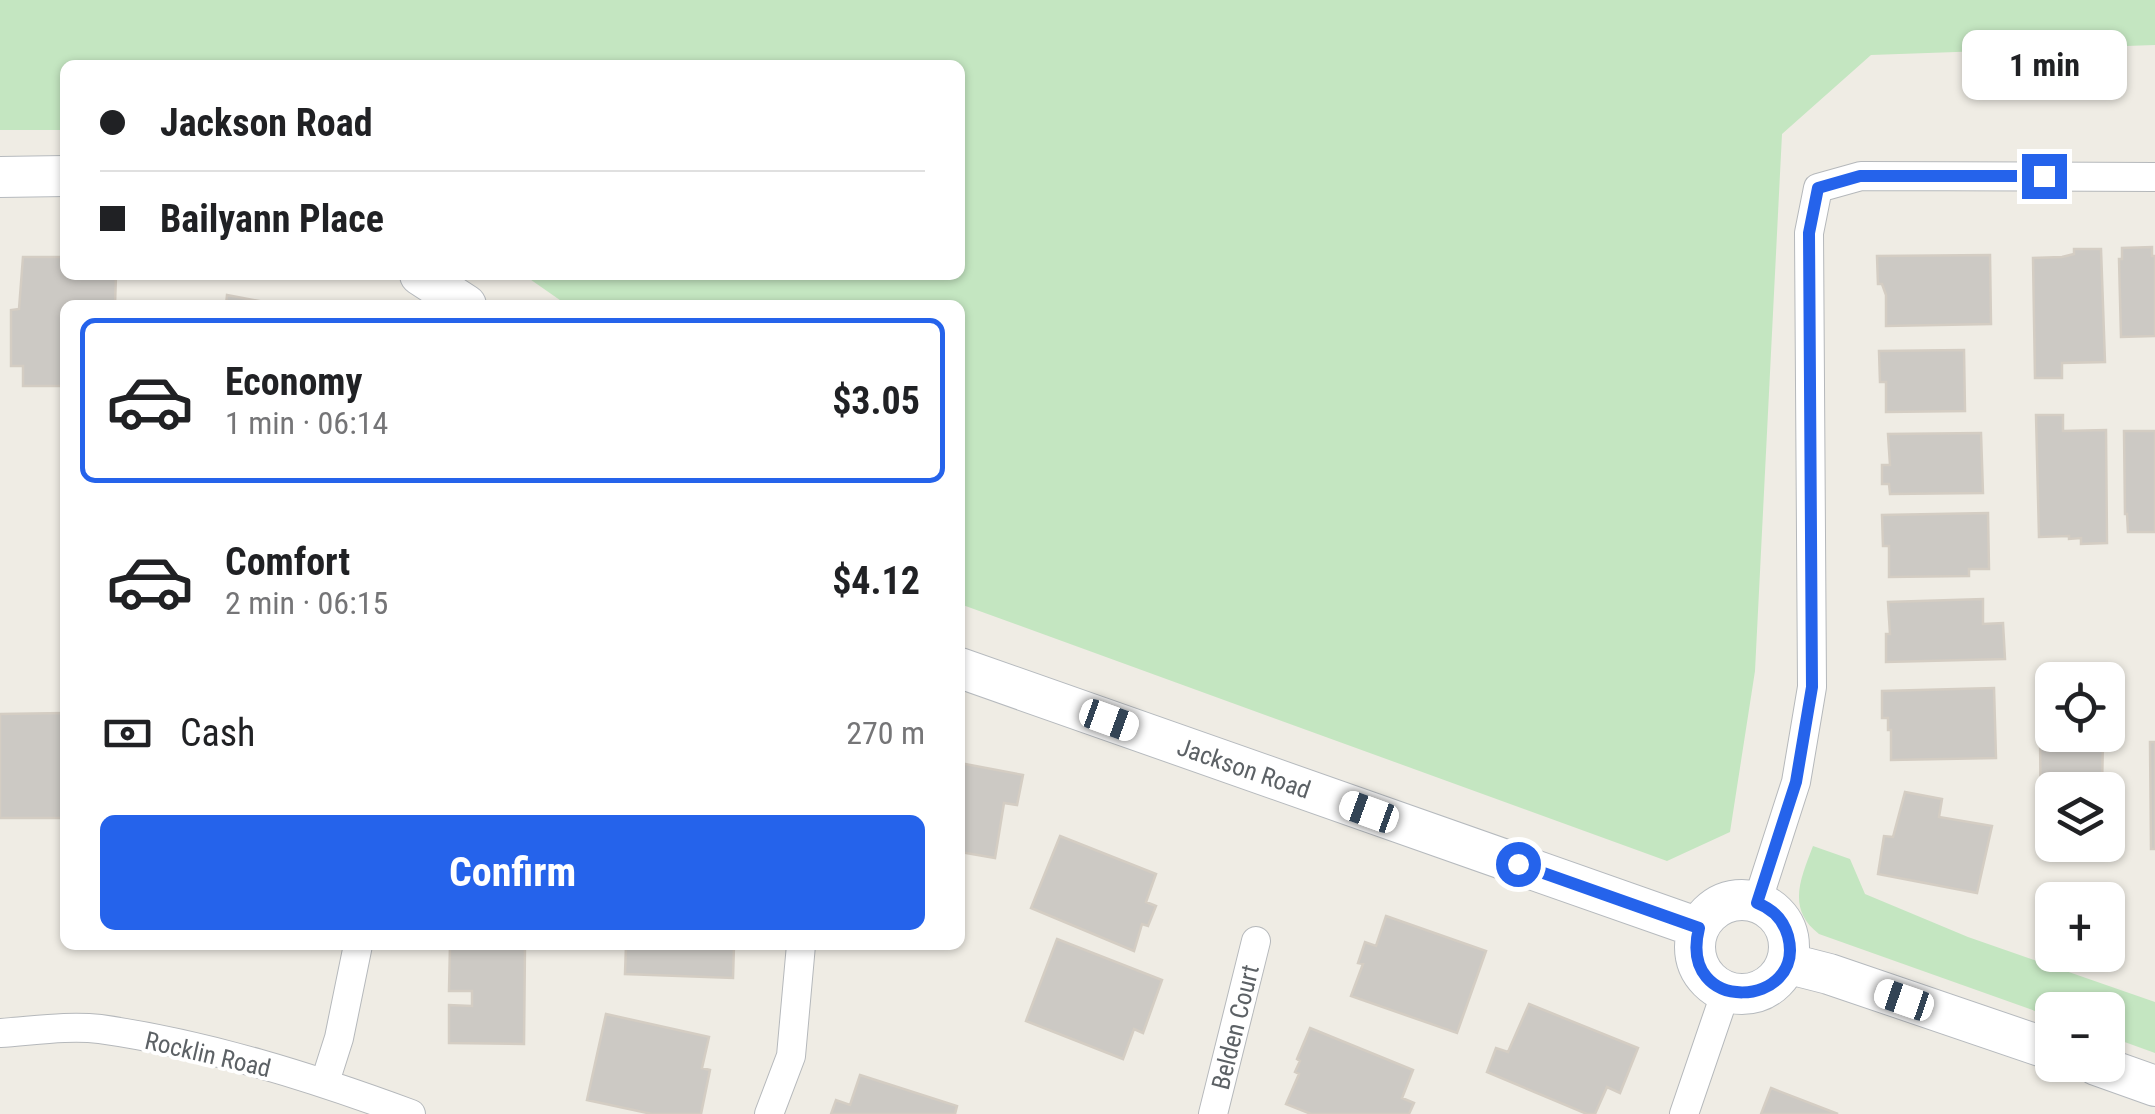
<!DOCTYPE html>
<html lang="en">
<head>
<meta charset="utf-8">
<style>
	body { margin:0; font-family:"Roboto Condensed",sans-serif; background:#f2f2f2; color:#202124; height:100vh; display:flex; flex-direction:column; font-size:38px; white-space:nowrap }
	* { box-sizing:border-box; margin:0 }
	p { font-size:32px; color:#757577 }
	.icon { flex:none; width:55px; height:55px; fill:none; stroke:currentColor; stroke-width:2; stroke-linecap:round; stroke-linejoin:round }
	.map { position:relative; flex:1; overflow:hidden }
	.panel { position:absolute; left:60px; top:300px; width:905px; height:650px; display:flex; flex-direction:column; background:#fff; border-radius:15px; box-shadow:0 2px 8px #0004 }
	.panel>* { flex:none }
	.banner { position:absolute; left:60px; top:60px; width:905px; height:220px; border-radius:15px; box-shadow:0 2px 8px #0004; display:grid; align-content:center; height:220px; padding:0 40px; background:#fff }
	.fabs { position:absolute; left:2035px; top:662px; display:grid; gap:20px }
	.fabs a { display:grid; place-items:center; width:90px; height:90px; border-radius:15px; background:#fff; box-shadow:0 2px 8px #0004; font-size:50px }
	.end { position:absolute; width:45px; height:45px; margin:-22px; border:12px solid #2563eb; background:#fff; box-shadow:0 0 0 5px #fff }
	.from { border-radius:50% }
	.bubble { position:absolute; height:70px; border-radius:15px; background:#fff; box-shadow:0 2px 8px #0004; font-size:32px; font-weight:700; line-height:70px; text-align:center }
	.car { position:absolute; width:30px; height:60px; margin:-30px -15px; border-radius:12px; box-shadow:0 0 8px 2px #0007; background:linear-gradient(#fff 24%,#345 0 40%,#fff 0 76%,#345 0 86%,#fff 0) }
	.banner b { display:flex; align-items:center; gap:35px; height:95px; font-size:38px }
	.banner b+b { border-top:2px solid #e0e0e0 }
	.banner i { width:25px; height:25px; background:#202124 }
	ul { padding:18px 0 0; list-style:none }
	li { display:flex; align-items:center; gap:30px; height:165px; margin:0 20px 15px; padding:0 20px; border:5px solid transparent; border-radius:15px }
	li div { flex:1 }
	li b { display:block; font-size:38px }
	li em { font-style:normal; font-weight:700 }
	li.current { border-color:#2563eb }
	li>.icon { width:90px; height:90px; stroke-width:1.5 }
	.pay { display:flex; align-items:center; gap:25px; height:110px; padding:0 40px; font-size:38px }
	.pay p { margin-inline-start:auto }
	.cta { display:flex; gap:20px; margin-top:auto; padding:20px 40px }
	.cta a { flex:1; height:115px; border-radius:15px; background:#2563eb; color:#fff; font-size:40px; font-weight:700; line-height:115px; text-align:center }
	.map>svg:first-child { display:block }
</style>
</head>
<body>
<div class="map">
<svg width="2155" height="1114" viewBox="0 0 2155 1114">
	<rect width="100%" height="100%" fill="#efece4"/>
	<!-- green -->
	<path fill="#c4e6c1" d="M0 0H2155V45L1871 55 1782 134 1755 671 1730 832 1667 861 960 604V305H567L524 275H960V65H65V130H0Z
		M1813 846 1850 859 1865 894 1968 937 2155 1002V1053L2108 1036V1010H2052V1017L1819 934C1786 909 1801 878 1813 846Z"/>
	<!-- building -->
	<path fill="#ccc9c4" stroke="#d4cdc3" stroke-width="2.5" d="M2152 247V256H2155V336L2121 337 2119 259H2122V248Z
		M2074 249H2101L2105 362 2062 363V378H2035L2033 258 2062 257 2074 254Z
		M1990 255 1991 324 1886 326V295L1882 284H1878L1877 256Z
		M23 257H65V275H116L115 305H65V386H23V366H11V310L19 309Z
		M227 295 280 305H226Z
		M1964 350 1965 411 1886 412V382H1880L1879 351Z
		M2036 415H2063V431L2106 430 2107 543 2081 544V538L2069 539V536L2039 537Z
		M2124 431H2155V532H2128L2127 514H2125Z
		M1981 433 1983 493 1890 494 1889 484H1882V465H1890L1888 434Z
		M1988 513 1989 569H1969V576L1889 577V546H1883L1882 515Z
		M1983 599V624L2003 623 2005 659 1886 662V634H1890L1888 602Z
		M1994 688 1996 758 1891 760V730H1888V718H1882V691Z
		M64 713 65 818H0V714Z
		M2044 734 2103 735 2102 790H2052V831H2041L2040 737Z
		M2150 742H2155V849H2151Z
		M960 763 1023 775 1017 805 1004 803 995 858 960 852Z
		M1905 792 1942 799 1939 817 1992 826 1977 893 1878 874 1884 836 1893 837Z
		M1060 836 1156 874 1146 902 1156 906 1148 926 1142 924 1134 951 1031 908Z
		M1386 916 1486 951 1457 1033 1351 996 1363 964 1358 963 1365 942 1376 946Z
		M1057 939 1162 980 1143 1033 1134 1029 1123 1059 1026 1021Z
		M450 945H525L524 1044 449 1043V1005L472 1006V991H449Z
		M626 945H734L733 978 625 974Z
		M1529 1004 1638 1048 1620 1093 1607 1087 1595 1114H1587L1487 1072 1496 1048 1508 1052Z
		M606 1014 709 1037 702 1068 710 1070 701 1114H652L587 1100Z
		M1310 1028 1413 1070 1402 1098 1414 1103 1409 1114H1311L1286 1104 1299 1074 1295 1072 1300 1061 1297 1059Z
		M860 1075 957 1106 955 1114H831L836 1100 850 1105Z
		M1771 1088 1838 1114H1761Z"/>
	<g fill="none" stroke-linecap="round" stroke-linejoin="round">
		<defs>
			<path id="street" d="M1757 903 1796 782 1812 687 1809 233 1818 188 1861 176 2155 177
				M0 1033C32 1031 68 1025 100 1029 206 1044 311 1077 411 1114
				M325 1082 339 1038 358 945
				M769 1114 791 1056 801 945
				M1213 1114 1256 941
				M1684 1114 1726 991"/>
			<path id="secondary" d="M0 177 65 176
				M420 275 466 305
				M960 668 1699 928
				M1695 947a47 47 0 1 1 94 0a47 47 0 1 1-94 0Z
				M1786 963 1829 974 2052 1050
				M2096 1065 2155 1086"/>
		</defs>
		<!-- street casing -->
		<use href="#street" stroke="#b5b8bb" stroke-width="30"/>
		<!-- secondary casing -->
		<use href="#secondary" stroke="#b6babe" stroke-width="42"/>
		<!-- street -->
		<use href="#street" stroke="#fff" stroke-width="28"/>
		<!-- secondary -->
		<use href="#secondary" stroke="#fff" stroke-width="40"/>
	</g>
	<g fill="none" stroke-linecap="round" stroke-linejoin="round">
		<!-- route -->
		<path stroke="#2563eb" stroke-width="12" d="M1518 864 1699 928C1677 1017 1807 1008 1788 936 1783 919 1773 909 1757 903L1796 782 1812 687 1809 233 1818 188 1860 176H2044"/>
	</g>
	<g text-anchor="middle" stroke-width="8" stroke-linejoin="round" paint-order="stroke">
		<!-- street labels -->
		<g font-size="25" fill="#5c6165" stroke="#fff">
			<text transform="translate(1244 768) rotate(19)" y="9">Jackson Road</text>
			<text transform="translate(1235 1027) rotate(-76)" y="9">Belden Court</text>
			<text transform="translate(208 1054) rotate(13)" y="9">Rocklin Road</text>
		</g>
	</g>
</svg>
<div class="fabs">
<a><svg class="icon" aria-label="locate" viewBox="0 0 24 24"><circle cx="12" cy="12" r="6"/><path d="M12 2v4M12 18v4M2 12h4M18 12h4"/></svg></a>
<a><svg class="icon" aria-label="layers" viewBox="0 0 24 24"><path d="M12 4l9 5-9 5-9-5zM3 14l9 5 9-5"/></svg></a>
<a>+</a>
<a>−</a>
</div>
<i class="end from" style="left:1518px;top:864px"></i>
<i class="end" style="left:2044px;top:176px"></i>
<div class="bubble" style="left:1962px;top:30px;width:165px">1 min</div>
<i class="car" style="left:1109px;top:720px;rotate:110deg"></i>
<i class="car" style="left:1369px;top:812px;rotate:290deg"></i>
<i class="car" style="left:1904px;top:1000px;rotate:289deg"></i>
<div class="banner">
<b><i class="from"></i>Jackson Road</b>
<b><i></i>Bailyann Place</b>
</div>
<section class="panel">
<ul>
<li class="current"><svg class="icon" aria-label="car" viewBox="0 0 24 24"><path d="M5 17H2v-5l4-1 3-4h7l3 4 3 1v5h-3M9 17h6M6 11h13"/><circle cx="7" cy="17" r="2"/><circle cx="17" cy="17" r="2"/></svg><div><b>Economy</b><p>1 min · 06:14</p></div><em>$3.05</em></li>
<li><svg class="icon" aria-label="car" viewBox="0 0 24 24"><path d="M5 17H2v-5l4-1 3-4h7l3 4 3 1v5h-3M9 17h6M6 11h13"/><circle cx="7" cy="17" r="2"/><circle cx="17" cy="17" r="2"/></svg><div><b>Comfort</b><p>2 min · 06:15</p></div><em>$4.12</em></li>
</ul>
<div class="pay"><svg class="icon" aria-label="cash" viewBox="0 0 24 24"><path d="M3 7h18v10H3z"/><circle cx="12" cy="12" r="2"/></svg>Cash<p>270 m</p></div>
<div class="cta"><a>Confirm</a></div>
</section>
</div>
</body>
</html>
